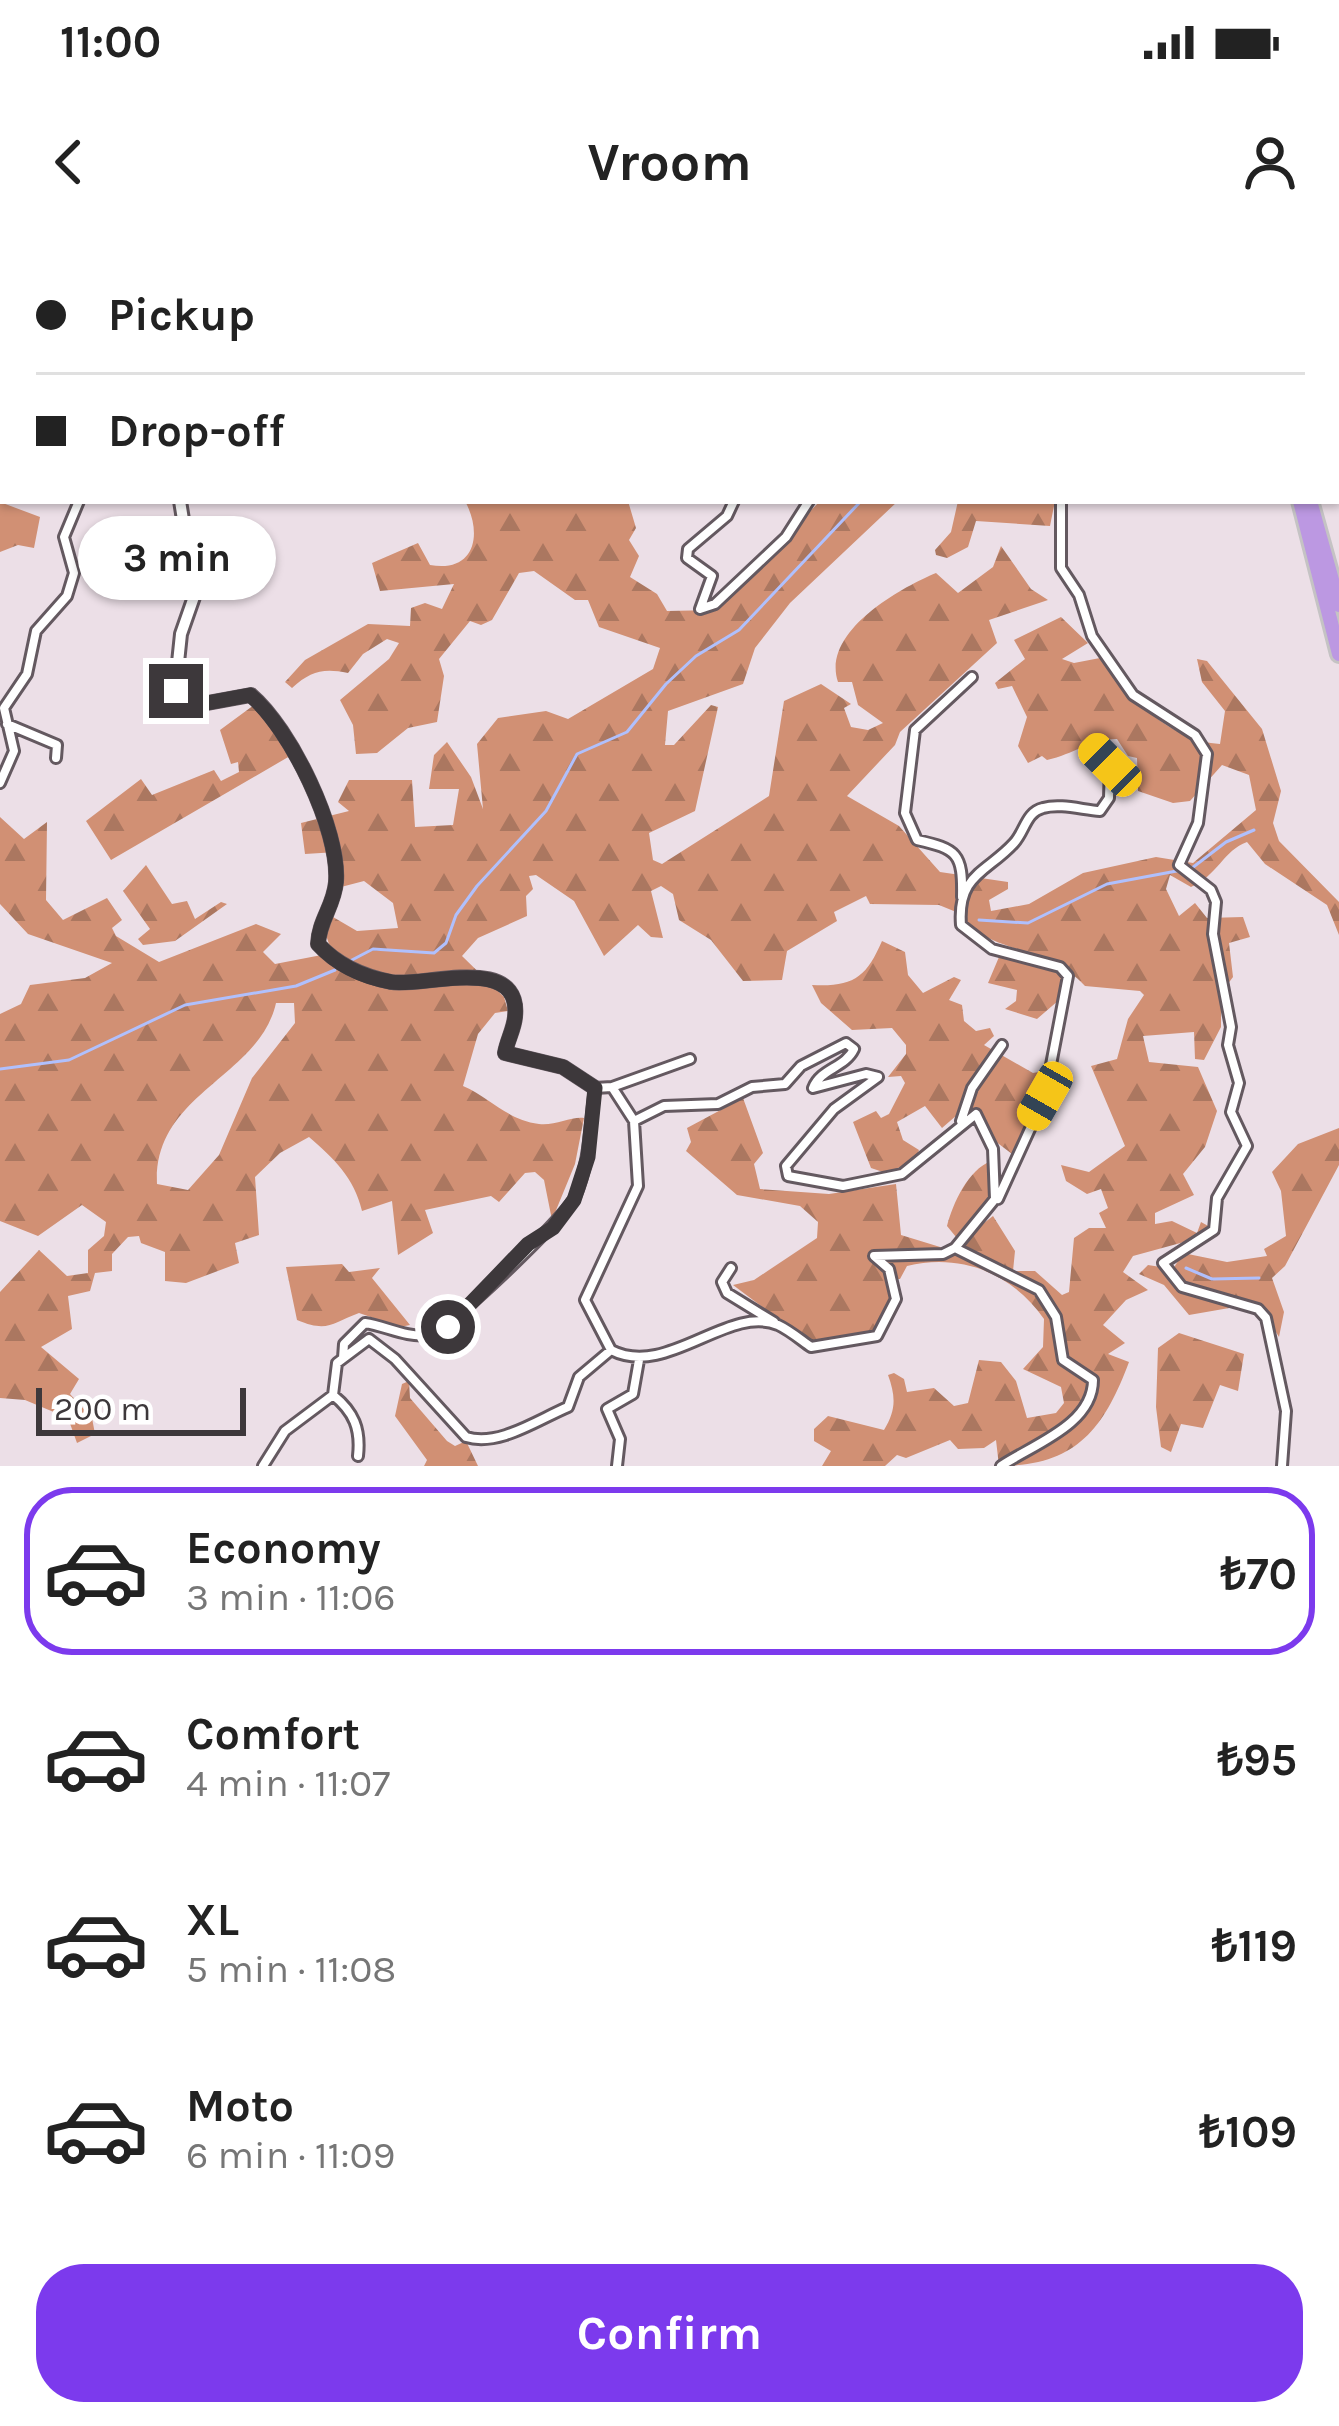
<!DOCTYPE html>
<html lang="en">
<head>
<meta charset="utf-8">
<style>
	body { margin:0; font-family:Karla,sans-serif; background:#f6f6f6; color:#222; height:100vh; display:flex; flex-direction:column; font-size:45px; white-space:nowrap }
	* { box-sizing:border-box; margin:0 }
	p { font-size:39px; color:#767676 }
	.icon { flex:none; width:66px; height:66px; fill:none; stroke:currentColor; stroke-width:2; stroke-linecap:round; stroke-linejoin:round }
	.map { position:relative; height:1226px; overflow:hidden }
	.sheet { display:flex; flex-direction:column; background:#fff; flex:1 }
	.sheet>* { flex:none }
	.guide { position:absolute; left:0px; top:0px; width:1341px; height:264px; box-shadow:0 3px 9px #0004; display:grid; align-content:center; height:264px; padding:0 36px; background:#fff }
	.scale { position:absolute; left:36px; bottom:30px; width:210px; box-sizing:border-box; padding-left:12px; border:6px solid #3d383b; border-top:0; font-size:33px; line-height:42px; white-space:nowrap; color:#3d383b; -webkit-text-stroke:9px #fff; paint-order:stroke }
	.end { position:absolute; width:54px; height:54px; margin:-27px; border:15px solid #3d383b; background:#fff; box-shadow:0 0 0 6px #fff }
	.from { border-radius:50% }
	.bubble { position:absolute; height:84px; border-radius:42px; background:#fff; box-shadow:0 3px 9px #0004; font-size:39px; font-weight:700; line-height:84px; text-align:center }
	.car { position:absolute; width:36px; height:72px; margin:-36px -18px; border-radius:15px; box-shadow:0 0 9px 3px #0007; background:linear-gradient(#f5c518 24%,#345 0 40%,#f5c518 0 76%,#345 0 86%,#f5c518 0) }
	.guide b { display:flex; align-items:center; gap:42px; height:114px; font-size:45px }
	.guide b+b { border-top:3px solid #e0e0e0 }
	.guide i { width:30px; height:30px; background:#222 }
	ul { padding:21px 0 0; list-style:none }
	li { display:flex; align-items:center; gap:36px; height:168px; margin:0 24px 18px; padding:0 12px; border:6px solid transparent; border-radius:48px }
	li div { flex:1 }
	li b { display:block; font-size:45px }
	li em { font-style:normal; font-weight:700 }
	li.on { border-color:#7c3aed }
	li>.icon { width:108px; height:108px; stroke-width:1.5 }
	.button { display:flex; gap:24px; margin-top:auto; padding:24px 36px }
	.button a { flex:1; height:138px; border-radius:48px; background:#7c3aed; color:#fff; font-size:48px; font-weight:700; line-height:138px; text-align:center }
	.status { display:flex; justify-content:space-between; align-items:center; height:84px; padding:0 60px; background:#fff; direction:ltr }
	.status svg { height:33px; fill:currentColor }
	header { display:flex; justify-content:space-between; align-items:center; height:156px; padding:0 36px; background:#fff; font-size:54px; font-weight:700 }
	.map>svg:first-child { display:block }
</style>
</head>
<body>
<div class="status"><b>11:00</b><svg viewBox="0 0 49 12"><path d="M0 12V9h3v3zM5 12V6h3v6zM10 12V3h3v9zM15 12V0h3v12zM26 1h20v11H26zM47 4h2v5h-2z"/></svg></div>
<header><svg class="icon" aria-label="back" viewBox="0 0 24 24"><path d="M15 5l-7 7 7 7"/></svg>Vroom<svg class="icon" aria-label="person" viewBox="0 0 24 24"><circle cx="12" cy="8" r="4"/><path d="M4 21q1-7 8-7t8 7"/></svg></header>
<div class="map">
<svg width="1339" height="1226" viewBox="0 0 1339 1226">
	<defs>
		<pattern id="forest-firs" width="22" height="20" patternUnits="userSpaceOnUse" patternTransform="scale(3)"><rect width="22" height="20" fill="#d19074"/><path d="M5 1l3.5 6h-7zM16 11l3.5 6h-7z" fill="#ab7760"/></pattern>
	</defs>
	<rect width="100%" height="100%" fill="#ecdfe7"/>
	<!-- forest -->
	<path fill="url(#forest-firs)" fill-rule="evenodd" d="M465 261H628L636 288 629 300 639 316 630 337 657 354 667 371 715 370 820 261H898L790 363 755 408 743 444 668 471 665 505H674L711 465 718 467 695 571 649 593 653 620 662 624 769 556 784 461 821 444 851 464 844 468 851 487 868 490 883 483 858 465 852 442H838C821 392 900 348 936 333L958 353 993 327 1001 306 1031 349 1048 360 989 380 997 403 900 492 895 505 847 556 899 586 940 632 1008 642V649L989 660 991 671 1029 664 1083 633 1156 617 1193 623 1256 570 1249 535 1222 525 1190 561 1173 563 1138 551 1137 518 1128 516 1117 499C1089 500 1074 514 1047 520L1042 516 1028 523 1018 506 1027 477 1012 446 998 449 995 443 1025 419 1014 400 1061 377 1088 403 1062 419 1074 423 1100 418C1127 455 1171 502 1220 504L1225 471 1202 442 1197 419 1207 421 1262 489 1281 551 1273 583 1279 601 1339 662V695L1327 665 1265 624 1247 602C1224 610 1217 636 1191 647L1170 635 1166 649 1179 676 1195 663 1207 678 1243 677 1250 697 1229 703 1233 737 1221 753V787L1204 820 1195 819 1194 792 1143 796 1149 822 1198 827 1217 871 1205 907 1183 934 1194 955 1155 973V984L1172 981 1197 993 1201 982 1210 987 1206 996 1133 1016 1123 1032 1148 1050 1126 1060 1103 1085 1125 1103 1108 1114 1129 1122C1104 1189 1076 1226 999 1226L996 1200 984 1208 958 1209 950 1200 906 1218 897 1215 885 1226H822L831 1211 814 1201V1189L828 1176 884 1190C896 1170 896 1157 888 1135L894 1133 904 1139 907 1152 934 1148 954 1166 968 1163 979 1120 1001 1122 1016 1141 1027 1178 1056 1173 1064 1163 1061 1147 1023 1129 1043 1107 1044 1079C1012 1033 961 1013 907 1026L900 1039H887L894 1056 875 1092 813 1105 733 1045 754 1040 817 998 818 982 800 966 737 955 686 911 691 902 687 888 743 858 763 913 754 924 760 949 829 954 896 944 901 995 963 1014 966 997 993 976 1015 1011 1013 1031H1035L1062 1055 1069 1052 1074 998 1089 988H1106L1099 973 1108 968 1101 949 1087 954 1066 941 1061 925 1089 932 1125 906 1091 826 1117 819 1128 779 1144 755 1140 751 1085 746C1054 711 1004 713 968 686L966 676 939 665 870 664 866 656 834 672 837 681 787 711 782 740 743 741 711 700 679 680 673 654 661 646 651 651 663 698 651 697 638 685 604 716 574 661 536 635 529 636 533 649 526 656 527 676 478 698 462 716 504 757 508 771 495 773 478 794 463 846C491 858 507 880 539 884 555 886 572 876 584 878L575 924 552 980 544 940 535 932 525 933 499 962 491 956 425 970 433 993 398 1015 392 961 362 971C354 937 334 919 309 897L280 913 255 937 259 995 235 1003 239 1023 186 1043 165 1041V1012L141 1003 139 996 128 997 112 1014V1031L95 1033 90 1051 68 1056 72 1089 41 1107 79 1139 70 1154 92 1178 95 1194 77 1203 68 1178 25 1160 0 1158V1052L39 1010 67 1036 88 1033V1010L104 996 106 982 82 965 38 996 0 981V774L21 764 30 745 85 738 112 723 28 694 0 664V577L24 599 47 582 46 660 63 680 107 658 122 680 112 688 116 696 159 722 256 684 281 694 263 712 275 724 332 713 325 692 333 677 357 691 398 688 393 663 364 641 341 647 337 612 305 614 301 583 349 571 338 562 349 540H412L415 587 453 585 459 549H429L434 515 447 502 471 537 483 569 477 504 498 478 546 471 568 479 653 429 660 408 599 387 588 360H575L534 331 519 333 492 380 481 385 470 381 439 419 444 436 437 482 408 488 377 513 356 514 353 485 340 460 389 419 399 403 387 399 363 414 348 433C323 428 311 431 292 448L285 442 305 420 368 384 410 386 411 368 425 363 442 369 454 344 380 351 372 323 418 303 430 325C475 333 483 294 465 261ZM276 763H294L295 783 252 838 219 915 188 950 157 944C153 853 259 838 276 763Z
		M958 261H1055L1050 286 976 281 968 307 947 318 936 315 935 310 951 292Z
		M0 262 40 277 34 308 18 305 0 312Z
		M254 465 290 516 111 620 86 581 141 539 152 555 214 530 221 541 239 532 238 522 231 524 220 490Z
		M146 625 172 664 187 661 195 679 221 662 227 664 175 701 143 705 138 699 150 689 123 651Z
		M882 701 905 712 908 735 923 753 954 737 961 740 949 760 962 765 964 781 976 791 990 788 994 796 984 805 1033 833 1044 831 1047 840 1012 914 995 901 979 869 957 875 942 888 925 866 897 882 903 900 919 910 915 921 886 933 871 928 853 882 876 871 881 878 889 874 905 843 901 836 888 837 906 814V805L892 788 852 790 821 763 812 745C853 747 866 738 882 701Z
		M999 717 1059 731 1065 746 1059 760 1037 779 1005 769 1016 761 1017 750 988 743Z
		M1339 888V925L1285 1026 1272 1038 1284 1072 1279 1097 1258 1063 1189 1075 1164 1045 1139 1034 1148 1025 1173 1029 1183 1013 1227 1022 1267 1016 1264 1009 1286 996 1281 951 1272 932 1298 904Z
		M991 921 990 962 956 997 947 986C953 963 968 930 991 921Z
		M342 1024 349 1032 380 1028 372 1038 410 1085 400 1087 359 1073C332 1083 328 1093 297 1080L286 1027Z
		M1179 1093 1244 1114 1238 1151 1220 1145 1203 1188 1181 1184 1171 1212 1161 1207 1156 1167 1158 1108Z
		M409 1141 410 1158 447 1201 455 1206 466 1201 478 1226H424L427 1220 395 1176 402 1144Z"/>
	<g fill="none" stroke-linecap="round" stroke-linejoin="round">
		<!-- stream -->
		<path stroke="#b0c0fd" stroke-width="3" d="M259 3 262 0
			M1063 3 1065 0
			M1192 628 1226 602 1254 590
			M979 680 1028 683 1107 644 1182 630
			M350 721 373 709 434 713 446 703 456 675 477 646 546 571 577 514 627 492 666 444 696 416 739 390 861 261
			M0 829 69 820 185 765 296 746 335 730
			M1186 1028 1212 1039 1259 1038"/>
		<defs>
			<path id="minor" d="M237 0 238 3
				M131 3 137 0
				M274 3 280 0
				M501 3 505 0
				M755 3V0
				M1026 3 1027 0
				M0 110 3 108
				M734 261 727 276 688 309 687 318 712 336 700 369 715 364 786 297 809 261
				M1061 261V328L1079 355 1092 396 1133 455 1195 495 1207 514 1198 583 1179 625 1211 650 1216 662 1213 694 1231 787 1228 805 1239 843 1231 872 1247 906 1217 958 1214 990 1163 1023 1182 1047 1258 1069 1266 1078 1286 1171 1282 1226
				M7 484 57 505 56 518
				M0 543 14 511 4 468 27 434 36 391 67 356 74 333 64 297 79 261
				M962 657C963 613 957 609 917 600L905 573 915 490 972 437
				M846 803 854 809C845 828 821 828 813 848L866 834 878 837 834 869 786 926 788 936 843 946 902 934 976 874 993 909 995 959 955 1008 943 1014 874 1016 889 1029 896 1059 877 1096 811 1107C801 1100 789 1090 778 1085 728 1064 667 1139 611 1110L585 1060 638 946 634 881 664 866 718 864 752 847 785 844 801 826Z
				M612 847 690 819
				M961 881 972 848 1002 805
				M998 959 1045 856 1068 736 1060 727 992 709 961 685C957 634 988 632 1014 603 1025 591 1026 572 1043 568 1060 563 1083 570 1100 571L1109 558 1110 525 1091 507
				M955 1008 1039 1050 1056 1077 1063 1120 1093 1140C1093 1185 1032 1205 1001 1226
				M731 1028 722 1042 727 1053 774 1082
				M343 1118 344 1104 365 1083C386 1086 406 1098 428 1095 445 1093 567 976 575 957 590 923 590 885 595 848L612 847 634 881
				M333 1155C354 1172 361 1189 358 1216
				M263 1226 285 1191 333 1155 337 1123 369 1099 395 1119 466 1197C499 1207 537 1180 568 1167L579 1137 611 1110
				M617 1226 620 1199 607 1169 633 1154 639 1120"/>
			<path id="tertiary" d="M110 0V3
				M180 261 195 354 181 394 175 451 191 466 251 455C290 488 340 590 336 642 334 666 319 680 318 704 337 725 362 736 391 742 422 748 522 712 515 777 514 789 507 801 505 813L563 827 595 848"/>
			<path id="trunk" d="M1281 3V0
				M1304 3 1305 0
				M1300 261 1339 414
				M1310 261 1339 365"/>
		</defs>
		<!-- minor casing -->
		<use href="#minor" stroke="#645960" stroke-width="14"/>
		<!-- tertiary casing -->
		<use href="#tertiary" stroke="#645960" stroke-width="16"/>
		<!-- trunk casing -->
		<use href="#trunk" stroke="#c5c3c4" stroke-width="20"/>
		<!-- minor -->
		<use href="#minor" stroke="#fff" stroke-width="8"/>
		<!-- tertiary -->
		<use href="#tertiary" stroke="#fff" stroke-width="10"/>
		<!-- trunk -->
		<use href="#trunk" stroke="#bc98e2" stroke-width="14"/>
	</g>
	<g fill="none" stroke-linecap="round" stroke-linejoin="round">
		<!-- route -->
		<path stroke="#3d383b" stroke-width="15" d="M176 451 191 466 250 455C290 488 340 590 336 642 334 666 319 680 318 704 337 725 362 737 391 742 421 748 522 713 515 777 514 789 507 801 505 813L563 827 595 848 588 917 574 960 553 988 528 1004 448 1087"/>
	</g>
</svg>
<div class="scale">200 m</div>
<i class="end from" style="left:448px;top:1087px"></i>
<i class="end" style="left:176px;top:451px"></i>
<div class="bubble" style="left:78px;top:276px;width:198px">3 min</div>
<i class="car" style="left:1110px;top:525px;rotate:315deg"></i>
<i class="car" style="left:1045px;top:856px;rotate:210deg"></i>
<div class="guide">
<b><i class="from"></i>Pickup</b>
<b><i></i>Drop-off</b>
</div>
</div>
<section class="sheet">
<ul>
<li class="on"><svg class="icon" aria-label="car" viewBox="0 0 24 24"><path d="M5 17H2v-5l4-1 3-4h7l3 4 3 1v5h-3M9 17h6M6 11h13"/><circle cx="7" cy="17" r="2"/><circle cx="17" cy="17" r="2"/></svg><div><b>Economy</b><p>3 min · 11:06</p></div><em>₺70</em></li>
<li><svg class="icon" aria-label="car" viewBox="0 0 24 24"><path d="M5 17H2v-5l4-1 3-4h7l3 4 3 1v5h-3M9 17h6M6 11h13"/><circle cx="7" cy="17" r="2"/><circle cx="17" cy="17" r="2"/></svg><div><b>Comfort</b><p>4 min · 11:07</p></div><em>₺95</em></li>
<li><svg class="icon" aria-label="car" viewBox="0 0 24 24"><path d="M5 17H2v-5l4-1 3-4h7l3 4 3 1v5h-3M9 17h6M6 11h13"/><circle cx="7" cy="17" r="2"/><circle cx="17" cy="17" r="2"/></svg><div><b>XL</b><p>5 min · 11:08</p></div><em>₺119</em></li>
<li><svg class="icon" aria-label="car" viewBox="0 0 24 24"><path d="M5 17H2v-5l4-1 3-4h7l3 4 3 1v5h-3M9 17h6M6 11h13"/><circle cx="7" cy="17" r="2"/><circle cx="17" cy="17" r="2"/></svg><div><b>Moto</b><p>6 min · 11:09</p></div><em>₺109</em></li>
</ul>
<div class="button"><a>Confirm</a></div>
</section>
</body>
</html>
